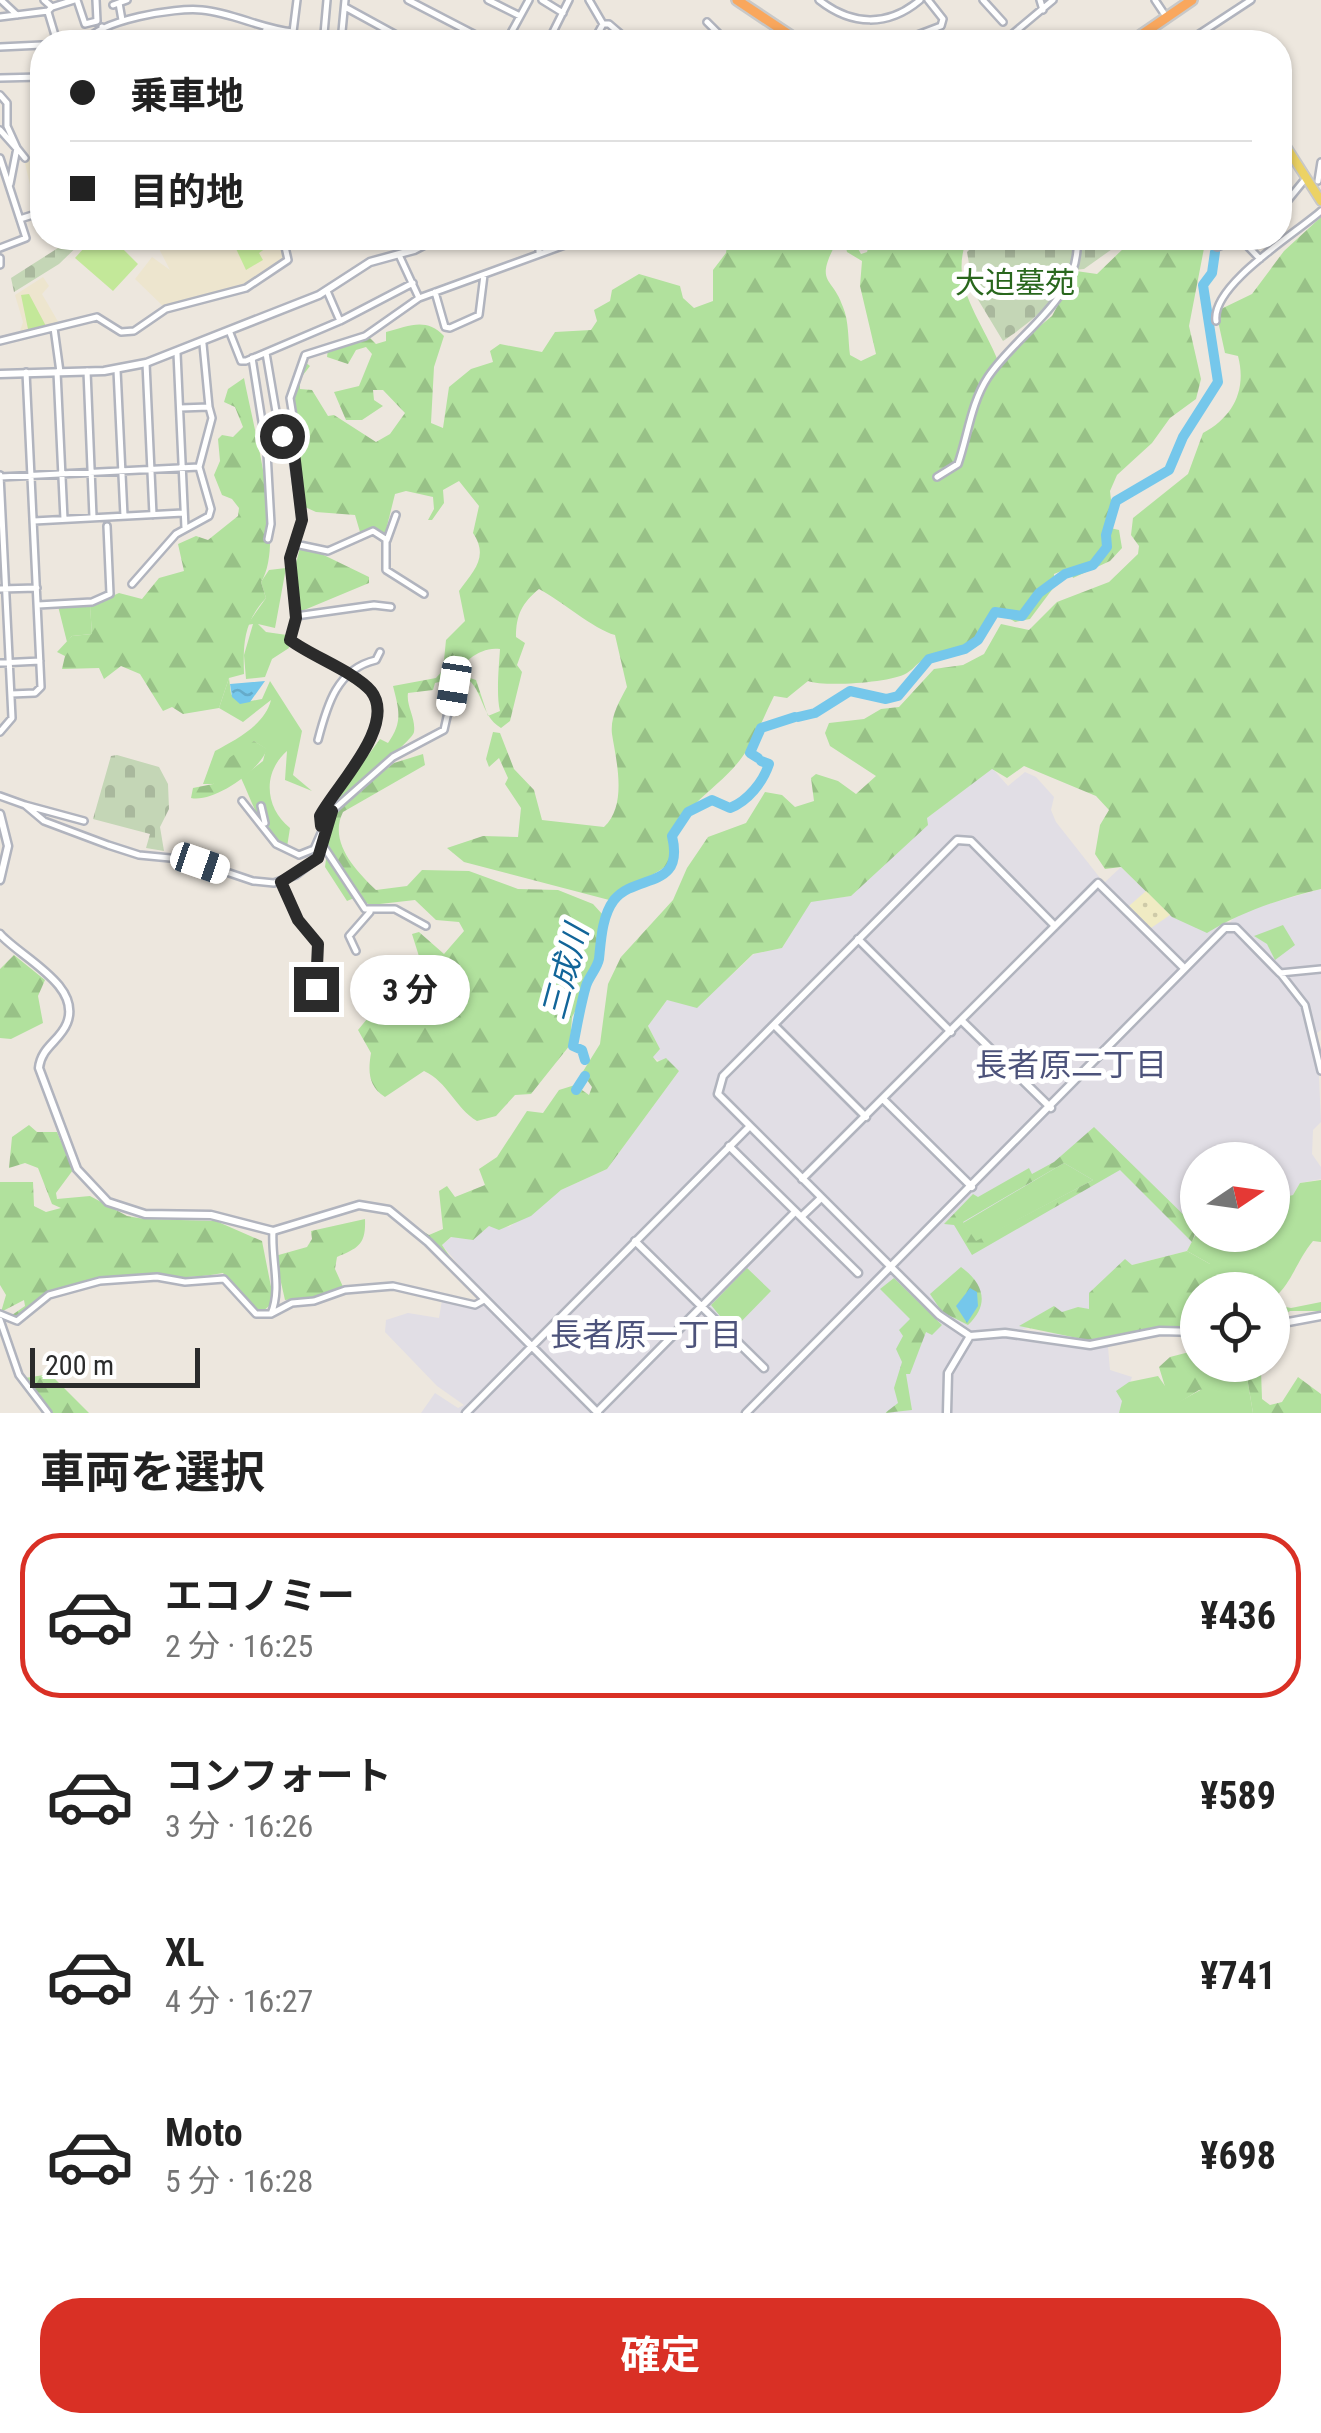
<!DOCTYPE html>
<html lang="ja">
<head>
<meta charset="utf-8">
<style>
	body { margin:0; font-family:"Roboto Condensed","Noto Sans JP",sans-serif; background:#f6f6f6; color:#222; height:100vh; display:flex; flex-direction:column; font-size:38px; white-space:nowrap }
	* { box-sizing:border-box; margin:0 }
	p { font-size:32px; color:#767676 }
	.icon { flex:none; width:55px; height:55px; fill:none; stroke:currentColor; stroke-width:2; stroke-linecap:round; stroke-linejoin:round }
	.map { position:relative; height:1413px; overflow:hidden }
	.side { display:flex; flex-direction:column; background:#fff; flex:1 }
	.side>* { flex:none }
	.guide { position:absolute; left:30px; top:30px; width:1262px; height:220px; border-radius:40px; box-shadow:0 2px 8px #0004; display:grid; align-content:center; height:220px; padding:0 40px; background:#fff }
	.needle { width:65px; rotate:77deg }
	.fabs { position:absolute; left:1180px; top:1142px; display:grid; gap:20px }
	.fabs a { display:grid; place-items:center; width:110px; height:110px; border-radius:50%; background:#fff; box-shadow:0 2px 8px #0004; font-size:50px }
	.scale { position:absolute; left:30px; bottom:25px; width:170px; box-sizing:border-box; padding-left:10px; border:5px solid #2b2b2b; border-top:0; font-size:28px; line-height:35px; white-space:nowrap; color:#2b2b2b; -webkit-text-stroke:8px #fff; paint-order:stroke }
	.end { position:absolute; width:45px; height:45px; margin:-22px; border:12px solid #2b2b2b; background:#fff; box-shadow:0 0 0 5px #fff }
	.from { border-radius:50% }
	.bubble { position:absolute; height:70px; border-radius:35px; background:#fff; box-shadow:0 2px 8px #0004; font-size:32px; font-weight:700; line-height:70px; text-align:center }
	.car { position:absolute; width:30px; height:60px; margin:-30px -15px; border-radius:12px; box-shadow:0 0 8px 2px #0007; background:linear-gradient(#fff 24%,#345 0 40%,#fff 0 76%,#345 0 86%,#fff 0) }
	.guide b { display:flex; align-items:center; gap:35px; height:95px; font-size:38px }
	.guide b+b { border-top:2px solid #e0e0e0 }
	.guide i { width:25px; height:25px; background:#222 }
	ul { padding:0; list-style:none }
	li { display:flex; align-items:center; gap:30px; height:165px; margin:0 20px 15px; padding:0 20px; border:5px solid transparent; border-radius:40px }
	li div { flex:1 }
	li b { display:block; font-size:38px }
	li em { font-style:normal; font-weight:700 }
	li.on { border-color:#d93025 }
	li>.icon { width:90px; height:90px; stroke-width:1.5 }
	h2 { padding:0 40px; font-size:45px; line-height:120px }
	.button { display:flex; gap:20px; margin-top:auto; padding:20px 40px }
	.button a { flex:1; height:115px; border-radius:40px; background:#d93025; color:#fff; font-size:40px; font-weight:700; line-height:115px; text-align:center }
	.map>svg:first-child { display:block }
</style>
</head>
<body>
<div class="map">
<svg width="1321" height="1413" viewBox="0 0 1321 1413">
	<defs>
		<pattern id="forest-firs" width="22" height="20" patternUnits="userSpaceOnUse" patternTransform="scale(2.5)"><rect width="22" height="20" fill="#b1e19d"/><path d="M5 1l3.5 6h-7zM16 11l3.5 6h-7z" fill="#98c187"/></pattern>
		<pattern id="sand-dots" width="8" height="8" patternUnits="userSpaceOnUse" patternTransform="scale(2.5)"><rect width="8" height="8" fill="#f0ebc3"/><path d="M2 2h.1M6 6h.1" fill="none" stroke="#cecaa8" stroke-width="1.8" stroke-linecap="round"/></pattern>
		<pattern id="cemetery-stones" width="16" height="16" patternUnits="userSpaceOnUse" patternTransform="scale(2.5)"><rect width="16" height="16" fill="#c4d6b6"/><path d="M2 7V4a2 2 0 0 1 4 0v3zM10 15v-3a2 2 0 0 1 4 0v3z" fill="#a9b89d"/></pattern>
		<pattern id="water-ripples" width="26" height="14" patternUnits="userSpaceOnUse" patternTransform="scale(2.5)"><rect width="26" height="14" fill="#75c7eb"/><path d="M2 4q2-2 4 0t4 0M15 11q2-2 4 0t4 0" fill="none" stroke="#65abca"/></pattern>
	</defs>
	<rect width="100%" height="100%" fill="#ede7de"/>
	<!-- industrial -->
	<path fill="#e1dee5" d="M992 768 1008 786 1025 772 1036 777 1054 797 1051 810 1056 822 1104 883 1121 867 1171 916 1229 923 1240 912 1321 889V1030L1317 1033 1321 1122 1313 1130 1312 1154 1321 1167V1179L1300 1183 1293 1195 1277 1199 1273 1207 1272 1160H1198L1197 1232 1187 1251 1132 1265 1089 1293V1310L1078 1307 1022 1330 1103 1338 1108 1347 1110 1370 1132 1377 1119 1413H421L435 1393 458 1408 464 1405 437 1386 385 1332 386 1320 408 1313 439 1318 442 1300 476 1307 485 1296 442 1245 454 1235 472 1240 489 1226 509 1227 561 1190 607 1169 679 1071 652 1057 660 1049 648 1026 667 1000 697 1007 754 954 782 948 811 901 851 896 927 818Z"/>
	<!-- education -->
	<path fill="#ede5ce" d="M42 152V186L31 189 24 159Z
		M158 238 178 243 180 238H279L287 258 248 284 200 301 164 307 135 279 152 257 170 270 157 245Z
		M43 277 49 286 42 294 60 325 19 334 23 322 15 295Z"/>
	<!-- green -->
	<path fill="#b1e19d" d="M286 568 275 628 258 624 266 632 287 635 289 648 272 659 265 677 246 679 244 655 253 624 247 625 266 598 261 582 269 570Z
		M90 605 92 634 72 636 67 642 58 606Z
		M229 678 231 694 240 703 262 699 270 681 302 731 293 775 312 791 285 780 287 751C262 773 265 808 290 828L287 847C259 831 253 803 241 778L263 761 266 749 254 741 213 784H203L215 751C235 740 265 725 271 700L243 722 219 708Z
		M1283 925 1295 945 1275 960 1267 944 1254 936Z
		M1064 1163 1093 1180 976 1242 963 1223Z
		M1321 1180V1242L1313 1241C1297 1260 1292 1283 1274 1298L1266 1286 1228 1277 1208 1284 1210 1264 1187 1251 1197 1232 1272 1235 1273 1207 1277 1199 1293 1195 1300 1183Z
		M747 1268 771 1291 732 1331 711 1305Z
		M1216 1365H1245L1253 1413H1119L1122 1401 1116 1391 1129 1382 1158 1376 1177 1403 1229 1374Z"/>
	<!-- forest -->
	<path fill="url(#forest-firs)" fill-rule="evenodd" d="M1321 217V889C1280 899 1241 912 1207 933L1172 917 1121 867 1105 869 1095 854 1100 825 1109 810 1096 796 1024 766 1007 778 992 769 927 818 928 825 851 896 811 902 782 948 753 954 697 1008 667 1000 648 1026 660 1049 653 1057 657 1062 666 1058 679 1071 607 1169 561 1190 531 1216 499 1230 489 1226 473 1240 451 1237 442 1245 459 1270 422 1231 429 1235 443 1229 439 1191 447 1186 455 1197 485 1185 479 1169 497 1157 527 1111 543 1113 559 1090 575 1085 589 1095 592 1087 582 1073 600 1044 608 984 621 957 673 900 687 868 708 837 746 823 765 792 782 795 795 807 814 801 811 778 816 774 838 781 856 794 876 776 830 746 825 733 829 723 864 719 881 709 899 707 934 669 963 665 984 654 1001 624 1029 630 1057 602 1109 582 1138 554 1139 546 1131 535 1133 518 1188 474 1203 433C1233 417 1247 390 1238 356L1225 353 1218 321 1221 309 1252 294 1284 251Z
		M728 238H826L833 249C816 284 833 277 843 307 849 321 848 340 850 355L861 361 876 354 860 286 862 261 847 252 844 238H852L861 254 867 252 871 238H961L965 245C951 287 983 322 998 361L1052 316 1076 271 1097 274 1127 245 1131 250 1147 238H1206L1189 326 1201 379 1196 399 1170 418 1152 443 1117 475 1110 491 1113 518H1106V527L1119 530 1122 548 1110 561 1073 578 1069 568 1054 574V587L1030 619 1015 622 1000 612 992 615C988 624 986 638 979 644 965 658 943 654 926 659 917 662 915 668 907 673 891 683 824 687 808 681L787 698 774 696C763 718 755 741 740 760 713 795 668 811 671 862 652 879 630 882 613 901L464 862 447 848 483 836 518 837 521 808 505 784 508 778 499 758 489 767 486 759 493 732 500 733 514 769 534 790 542 820 604 827C628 805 616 760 612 734 610 717 619 702 627 687L615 635C593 629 562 601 539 589 522 603 516 615 516 637L525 643 517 665 522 672 510 721 501 728C479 715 484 685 461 675L476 680 488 716 500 711C496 695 499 666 500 649 480 646 462 663 451 679L435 683 433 690 408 693C406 706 416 718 414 732 413 741 344 796 331 806L380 739 388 743C403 722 399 710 393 686L436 678 443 670 446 640 465 621 459 591C474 570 489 557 473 533L479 506 459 481 443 490 444 503 432 520H428L434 509 433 497 406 491 395 494 385 534 360 532 355 515 316 512 305 507 294 400 305 362 310 366 300 379V389L312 390 328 416 334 415 376 442 390 434 405 413 383 390H373L374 400 383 406 362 420H346L334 392 359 386 372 354 366 347 356 350 348 364 327 357 328 349 369 337 376 344 386 341V332C409 326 426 317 444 336L434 367 431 423 443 428 449 387 471 369 493 362 490 351 500 344 542 352 555 332 591 330 597 321 594 310 610 301 612 290 639 274 680 286 683 298 694 308 713 301V270L726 253Z
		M244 378C253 426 286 543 261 582L266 598C244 622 243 642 244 674L229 678 219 708 183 714 172 707 163 711 140 674 121 666 104 679 99 668 62 669 65 656 57 652 72 636 92 634 90 606 119 593 142 599 159 578 184 571 178 544 196 536 208 540 238 516 239 508 232 499 222 495 214 475 220 461 218 439 222 435 233 437 243 427 235 407 224 402 228 389Z
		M301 544 369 577V583L297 613 292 578Z
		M254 741 267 749C259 772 213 803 191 798L193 788 213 784 223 762Z
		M423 754 425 765 343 812C328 842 356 871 376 890L407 886 422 870 469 871 518 889 558 890 593 904 603 915 606 928 599 968 572 1017 570 1045 531 1094 515 1095 496 1116 477 1121C455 1108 448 1082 424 1071L385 1097C368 1086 368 1071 371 1053L358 1030 367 1019 369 1002 422 966 412 934 419 932 444 954 464 931 459 922 436 920 415 900 371 905 354 898 347 901 325 867 332 811 394 763Z
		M14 955 45 980 38 996 43 1023 11 1039 0 1038V969Z
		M29 1125 37 1132H57L73 1170 56 1193 57 1199 90 1196 127 1216 144 1219 216 1221 262 1241 274 1302 263 1311 250 1308 223 1273C167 1284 106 1269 53 1293 40 1299 27 1312 15 1320L12 1315 25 1306 24 1300 1 1312 6 1295 0 1285V1182H33L34 1206 46 1212 61 1208 52 1204 38 1168 25 1163 9 1168 12 1137Z
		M1094 1127 1197 1228 1192 1242 1120 1170 972 1255 954 1225 944 1224 973 1194 978 1197 1029 1168 1032 1174 1054 1162ZM1064 1163 1093 1180 976 1241 963 1222Z
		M365 1219C366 1244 359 1248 337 1257L335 1269 344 1289 320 1297 285 1300 275 1256 307 1247 312 1239 311 1231Z
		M1187 1251 1210 1264V1290H1198L1197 1327H1165L1087 1340 1019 1326 1054 1306 1062 1312 1078 1307 1089 1309V1293L1125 1259 1132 1265Z
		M961 1267C984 1284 990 1304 968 1325L942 1312 930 1294Z
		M894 1278 942 1325 932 1335 926 1332 910 1374H906L912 1410 885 1413 898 1403 894 1388 902 1362 896 1349 903 1336 899 1330 910 1319 880 1289Z
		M1321 1302V1311H1290L1273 1322 1276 1305 1291 1308Z
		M1197 1350 1198 1365H1216L1230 1374 1220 1387 1199 1390 1177 1404 1167 1393 1159 1367 1170 1357Z
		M1245 1365H1267L1261 1371 1262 1399 1270 1405 1282 1402 1298 1377 1321 1394V1413H1253Z
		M50 1374 89 1413H49L25 1378Z"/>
	<!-- sand -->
	<path fill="url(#sand-dots)" d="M1146 891 1170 915 1151 928 1129 906Z"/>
	<!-- cemetery -->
	<path fill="url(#cemetery-stones)" d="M66 238H86L59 264 14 292 11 278 58 248Z
		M981 238H1073C1086 280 1033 321 1003 341L974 293 967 252Z
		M1079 238H1118L1122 242 1084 269 1074 270Z
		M117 755 159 767 168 784 169 809 160 827 164 851 146 848 150 834 93 819 111 756Z"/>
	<!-- pitch -->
	<path fill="#c3e899" d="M93 238H121L123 249 138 264 113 291 75 258Z
		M231 238H279V239L259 253 263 260 246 270Z
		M29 294 47 328 28 329 21 295Z"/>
	<!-- water -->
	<path fill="url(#water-ripples)" d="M265 681 250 702 240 704 232 697 230 684Z
		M970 1288 977 1292 978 1306 967 1323 956 1306Z"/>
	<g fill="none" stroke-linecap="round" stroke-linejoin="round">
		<!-- river -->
		<path stroke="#75c7eb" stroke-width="10" d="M798 717 815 713 850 691 886 699 898 696 929 659 965 649 978 640 995 612 1022 616 1039 593 1065 574 1093 565 1107 547 1106 535 1116 501 1169 470 1183 437 1218 382 1203 285 1212 273 1215 252
			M758 758 750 753 761 728 795 717
			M585 1060 582 1050 573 1046C577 1026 580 1007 586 986 589 976 597 969 599 959 601 940 602 916 614 900 636 873 685 890 672 836L688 812 712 800 730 808C748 801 763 782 769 764L761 761
			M576 1090 585 1076"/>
		<defs>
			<path id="street" d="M1 0 17 15
				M77 0 85 24 97 21 96 0
				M408 0 489 42
				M488 0 520 16
				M542 0 563 13
				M589 0 603 24 593 42
				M819 0C852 26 888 27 920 0
				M983 0 1003 22
				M1040 0 1043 10
				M1155 0 1167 18
				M119 3 122 20
				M113 5 127 0
				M52 7 74 0
				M345 7 409 42
				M48 12 57 42
				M0 17 48 11 52 7 44 0
				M707 22 727 42
				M603 24H609L630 42
				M102 27 106 42
				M85 42C100 20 175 7 202 10 234 13 261 29 293 32L297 0
				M262 42 266 29
				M318 42 324 34 327 0
				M341 42 345 0
				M464 42 469 33
				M506 42 529 0
				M548 42 569 0
				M913 42 912 37 941 26 943 19 928 0
				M1003 42 1053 0
				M1187 42 1251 0
				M0 47 42 45
				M0 78 42 77
				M0 95 7 103V126L17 148 10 184
				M0 130 17 149
				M17 148 25 158
				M0 158 26 238 0 248
				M1318 181 1321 162
				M1280 210 1306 178
				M20 219 42 212
				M1240 238 1260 259
				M1217 247 1240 238
				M539 253V238
				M399 255 419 298
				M0 258V265
				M327 291 340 321
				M435 292 445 327 450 328 479 315 484 275
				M1216 321C1211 285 1295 234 1321 211
				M54 328 60 372
				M230 333 241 361H246L340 321 413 283
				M0 341 97 317 121 332 134 331 166 309 246 288 288 260 283 238
				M177 353 185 528
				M266 353 280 435H291
				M252 358 267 453 271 524 268 539
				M146 363 153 515
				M117 370 124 516
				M87 371 93 517
				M57 372 64 519
				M180 408 209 407 203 344
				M0 475 12 718 0 732
				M0 477 199 467
				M937 477 958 464C968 435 971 403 988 377 1018 332 1082 298 1077 238
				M34 521 183 513
				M386 539V570L424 594
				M295 544 328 551 373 531 387 540 396 515
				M132 584 176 534 209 516 211 509 199 467 212 418 209 407
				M0 589 37 588
				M38 605 92 602 110 594 107 526
				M296 616 374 605 391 607
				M0 663 40 661
				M11 694 35 693 41 687 26 372
				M318 740C327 705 337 669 376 660L380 652
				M0 796 25 805 44 821 108 845 139 855 191 860 253 881 274 883 296 875 318 858 332 811 393 757 444 730 454 686
				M242 801 276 844 299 855 314 849 330 813
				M25 805 84 821
				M261 806 265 823
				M321 826 322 812C338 786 399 720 369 690 348 669 314 658 290 640L296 617 290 557 302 520 291 444 295 429 290 398 305 355 365 336 419 298 584 238
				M324 847 365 909H395L426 926
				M281 882 298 920 318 944 316 993 326 1003
				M356 951 349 936 370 912
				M1280 973 1305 1005 1321 1071
				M1280 973 1321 969
				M0 1314 17 1321 49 1295 100 1281 157 1277 185 1282 224 1279 256 1314H271L292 1303 314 1301 345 1290 393 1286 475 1305 484 1300
				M271 1314C282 1288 271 1260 273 1231
				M0 1320 19 1375 48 1413"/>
			<path id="secondary" d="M0 374 104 371 146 363 319 295 370 262 414 250 437 238
				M0 814 8 846 0 880
				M1055 926 971 841 957 840 723 1076 718 1094 939 1315 970 1336 1005 1333 1090 1345 1160 1331 1198 1332
				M0 934C20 957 82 985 67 1023 60 1041 41 1047 39 1068L77 1169 108 1202 145 1214 211 1215 273 1231 359 1205 389 1210 428 1242 598 1413
				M858 939 951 1032
				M962 1021 1051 1108
				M774 1025 866 1117
				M883 1099 972 1187
				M729 1146 858 1273
				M802 1179 1098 883 1184 968
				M801 1217 821 1198
				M635 1241 764 1368
				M1272 1325 1321 1316
				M597 1412 795 1212
				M466 1413 749 1127
				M746 1413 1225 928H1236L1280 973
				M947 1413 948 1373 970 1336"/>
			<path id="primary" d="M1151 30 1159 42
				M1280 137 1321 201"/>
			<path id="highway" d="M737 0 800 42
				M1131 42 1192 0"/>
		</defs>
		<!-- street casing -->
		<use href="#street" stroke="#b1b4be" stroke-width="10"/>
		<!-- secondary casing -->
		<use href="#secondary" stroke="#b1b4be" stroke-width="11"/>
		<!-- primary casing -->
		<use href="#primary" stroke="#c8c8c8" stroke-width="12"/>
		<!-- highway casing -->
		<use href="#highway" stroke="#c8c8c8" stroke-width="14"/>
		<!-- street -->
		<use href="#street" stroke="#fff" stroke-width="5"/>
		<!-- secondary -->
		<use href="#secondary" stroke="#fff" stroke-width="6"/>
		<!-- primary -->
		<use href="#primary" stroke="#ecd264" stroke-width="8"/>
		<!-- highway -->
		<use href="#highway" stroke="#f9a75d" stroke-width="9"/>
	</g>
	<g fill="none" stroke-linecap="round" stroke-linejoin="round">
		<!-- route -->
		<path stroke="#2b2b2b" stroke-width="12" d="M282 436H292L302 520 290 558 296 618 290 640C311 656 355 672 371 691 398 725 335 787 320 816L321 826 332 811 318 858 281 882 298 920 318 944 316 989"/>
	</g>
	<g text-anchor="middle" stroke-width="10" stroke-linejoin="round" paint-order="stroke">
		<!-- park labels -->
		<g font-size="30" fill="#29671d" stroke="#fff">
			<text x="1015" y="293">大迫墓苑</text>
		</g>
		<!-- water labels -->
		<g font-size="32" font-style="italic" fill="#126599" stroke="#fff">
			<text transform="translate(565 972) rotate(-75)" y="11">三成川</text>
		</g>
		<!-- neighbourhood labels -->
		<g font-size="32" fill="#4d537b" stroke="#fff">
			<text x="1071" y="1076">長者原二丁目</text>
			<text x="646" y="1346">長者原一丁目</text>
		</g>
	</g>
</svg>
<div class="fabs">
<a><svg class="needle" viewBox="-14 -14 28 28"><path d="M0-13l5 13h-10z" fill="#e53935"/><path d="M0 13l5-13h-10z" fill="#767676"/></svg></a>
<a><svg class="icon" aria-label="locate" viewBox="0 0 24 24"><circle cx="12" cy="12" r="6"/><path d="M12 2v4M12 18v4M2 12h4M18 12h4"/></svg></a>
</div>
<div class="scale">200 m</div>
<i class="end from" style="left:282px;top:436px"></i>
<i class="end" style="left:316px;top:989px"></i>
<div class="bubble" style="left:350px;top:955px;width:120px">3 分</div>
<i class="car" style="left:454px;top:686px;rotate:189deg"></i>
<i class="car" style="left:200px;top:863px;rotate:109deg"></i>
<div class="guide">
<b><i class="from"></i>乗車地</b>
<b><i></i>目的地</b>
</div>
</div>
<section class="side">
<h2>車両を選択</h2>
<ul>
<li class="on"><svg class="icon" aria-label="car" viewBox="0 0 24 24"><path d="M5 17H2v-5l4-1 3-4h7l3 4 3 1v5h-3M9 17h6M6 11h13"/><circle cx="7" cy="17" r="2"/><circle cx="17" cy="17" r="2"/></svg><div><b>エコノミー</b><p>2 分 · 16:25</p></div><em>¥436</em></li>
<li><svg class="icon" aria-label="car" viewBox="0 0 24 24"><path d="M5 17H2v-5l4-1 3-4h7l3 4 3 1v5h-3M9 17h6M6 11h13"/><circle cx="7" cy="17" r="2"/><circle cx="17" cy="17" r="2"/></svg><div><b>コンフォート</b><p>3 分 · 16:26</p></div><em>¥589</em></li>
<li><svg class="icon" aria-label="car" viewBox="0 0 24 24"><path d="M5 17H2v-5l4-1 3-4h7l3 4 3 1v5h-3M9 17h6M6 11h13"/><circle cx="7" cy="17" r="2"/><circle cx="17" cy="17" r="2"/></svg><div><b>XL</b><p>4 分 · 16:27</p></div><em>¥741</em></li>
<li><svg class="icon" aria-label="car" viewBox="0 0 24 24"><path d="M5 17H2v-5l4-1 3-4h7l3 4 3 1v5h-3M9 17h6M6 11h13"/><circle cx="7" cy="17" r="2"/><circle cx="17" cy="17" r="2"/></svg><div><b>Moto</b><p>5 分 · 16:28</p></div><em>¥698</em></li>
</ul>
<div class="button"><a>確定</a></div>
</section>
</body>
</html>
